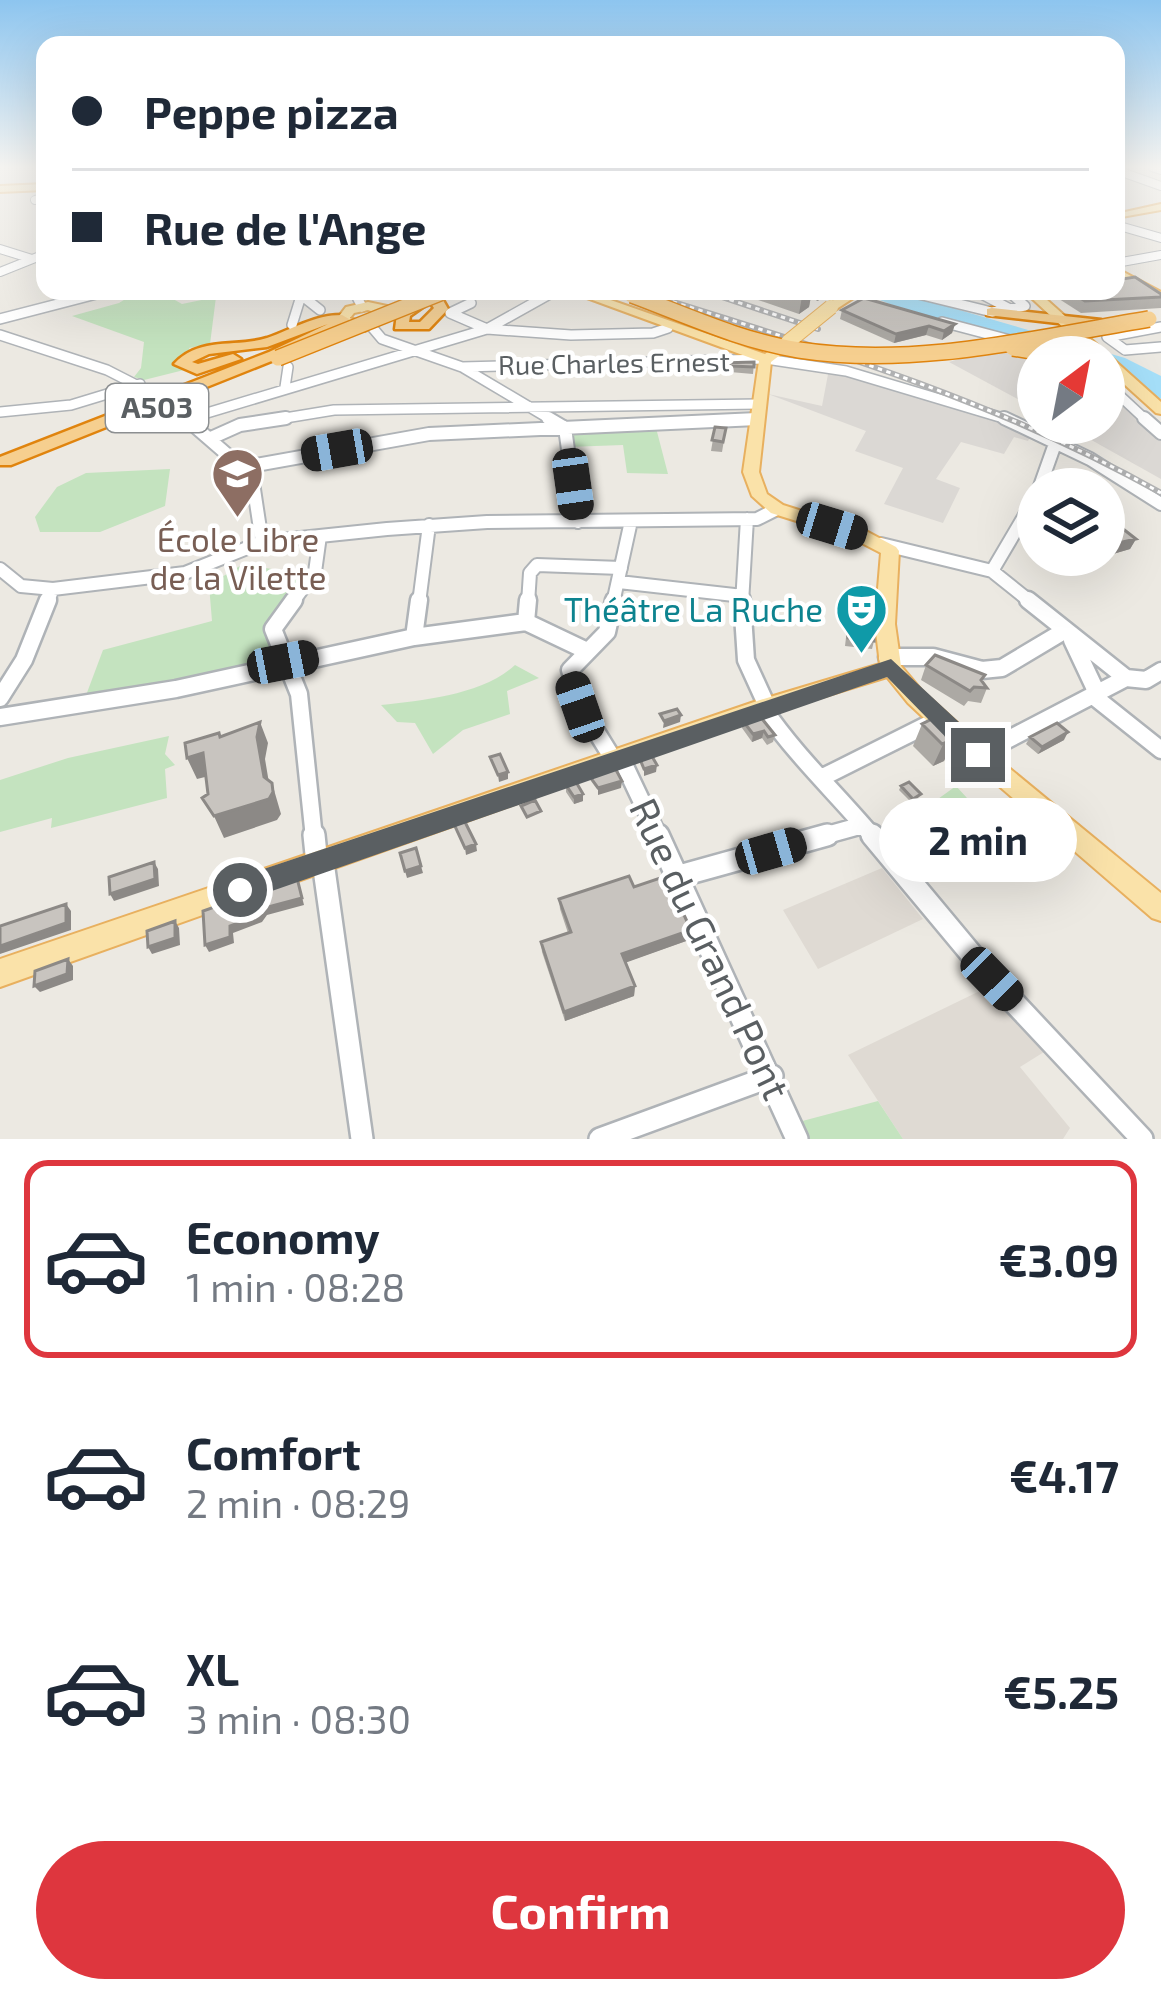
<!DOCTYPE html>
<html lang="en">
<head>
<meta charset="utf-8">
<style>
	body { margin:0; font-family:"Exo 2",sans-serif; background:#f6f6f7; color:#1f2937; height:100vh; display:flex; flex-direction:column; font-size:45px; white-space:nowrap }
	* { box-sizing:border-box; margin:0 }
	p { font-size:39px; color:#747a83 }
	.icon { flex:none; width:66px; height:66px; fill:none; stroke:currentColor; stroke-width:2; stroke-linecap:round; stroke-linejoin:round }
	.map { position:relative; height:1139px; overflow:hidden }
	.details { display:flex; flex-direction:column; background:#fff; flex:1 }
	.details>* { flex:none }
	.top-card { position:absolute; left:36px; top:36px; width:1089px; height:264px; border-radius:24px; box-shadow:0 12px 48px #0002; display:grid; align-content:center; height:264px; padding:0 36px; background:#fff }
	.needle { width:78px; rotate:32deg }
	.fabs { position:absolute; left:1017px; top:336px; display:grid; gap:24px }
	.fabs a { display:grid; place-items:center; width:108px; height:108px; border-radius:50%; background:#fff; box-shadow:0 12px 48px #0002; font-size:60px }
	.end { position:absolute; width:54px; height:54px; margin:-27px; border:15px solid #5a5f62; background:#fff; box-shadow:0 0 0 6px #fff }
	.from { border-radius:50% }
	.bubble { position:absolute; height:84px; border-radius:42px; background:#fff; box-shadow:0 12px 48px #0002; font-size:39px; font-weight:700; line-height:84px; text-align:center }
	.car { position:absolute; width:36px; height:72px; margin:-36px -18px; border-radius:15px; box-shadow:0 0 9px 3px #0007; background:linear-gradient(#222 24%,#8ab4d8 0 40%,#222 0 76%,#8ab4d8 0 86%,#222 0) }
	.top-card b { display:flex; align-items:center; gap:42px; height:114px; font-size:45px }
	.top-card b+b { border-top:3px solid #e0e1e3 }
	.top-card i { width:30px; height:30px; background:#1f2937 }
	ul { padding:21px 0 0; list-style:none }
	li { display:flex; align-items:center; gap:36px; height:198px; margin:0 24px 18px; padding:0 12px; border:6px solid transparent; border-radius:24px }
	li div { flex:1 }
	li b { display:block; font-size:45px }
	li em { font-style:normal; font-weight:700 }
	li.on { border-color:#de363e }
	li>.icon { width:108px; height:108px; stroke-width:1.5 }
	.action { display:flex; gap:24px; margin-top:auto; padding:24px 36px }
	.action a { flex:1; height:138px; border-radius:72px; background:#de363e; color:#fff; font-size:48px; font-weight:700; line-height:138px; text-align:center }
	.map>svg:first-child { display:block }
</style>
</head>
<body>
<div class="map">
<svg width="1161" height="1139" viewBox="0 0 1161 1139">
	<rect width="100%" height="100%" fill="#ece9e2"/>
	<!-- industrial -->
	<path fill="#dbd8d4" d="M1001 346 1038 357V410L949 362Z
		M829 369 1033 430 1028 441 1014 437 1004 454 961 442 936 479 960 488 943 523 884 504 903 468 855 451 866 431 768 394 822 406Z
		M1104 375 1161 425V479L1061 423H1104Z"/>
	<!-- education -->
	<path fill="#dfdad3" d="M882 868 923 919 818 969 783 910Z
		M988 987 1044 1052 1020 1067 1070 1128 1063 1139H903L848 1055Z"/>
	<!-- green -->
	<path fill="#c4e3bf" d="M138 291H159L182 304 216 297 210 344 189 348 191 352 178 366 184 370 144 380 134 377 141 368 144 342 72 316 119 303Z
		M655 424 668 474 627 473 623 445 568 447 565 428Z
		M170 469 165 506 100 532H40L35 517 57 487 86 473Z
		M243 564 307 575 279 630 287 657 82 706 103 650 212 621 209 585Z
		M515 665 539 678 507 691 510 714 463 730 433 754 415 723 397 722 381 705C424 700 482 695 515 665Z
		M169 736 165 754 175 765 165 769 167 798 51 828 52 818 0 832V780L68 758Z
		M956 786 967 798 963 802 992 828 997 825 1010 836 944 879 937 872 921 882 884 841 889 837 882 830 892 835 902 830 896 822 915 818 916 807 931 804Z
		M878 1101 903 1139H797L791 1124Z"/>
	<!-- water -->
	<path fill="#a5dff9" d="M858 291H894L1125 358 1161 376V399L1104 370V357H1075L902 309Z"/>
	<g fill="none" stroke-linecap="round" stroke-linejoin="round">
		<defs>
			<path id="minor-far4" d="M1152 167 1161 170
				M1116 170 1161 186
				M35 200 45 197
				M1116 225 1161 238
				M0 249 32 259
				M1116 263 1161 255
				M0 272 45 254"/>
			<path id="minor-far3" d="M296 291 320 310
				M354 291 362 307
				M906 291 992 312 1025 306 1008 291
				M976 291 1010 309
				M471 303 450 313 487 329
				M0 319 108 291
				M942 322 1014 341
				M292 325 301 296
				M371 326 382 339 462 367 553 421
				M1161 327 1107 337 1125 350 1161 347
				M487 329 555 291
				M0 335 107 370 154 394
				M462 367 766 359 846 371 1013 421
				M1104 381 1147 421
				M285 387 288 367
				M0 412 71 405 140 384
				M187 419 487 329 571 335 653 333 668 328
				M267 421 334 410 759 404
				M720 421 757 419"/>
			<path id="minor-far2" d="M185 418 252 476 262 542
				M548 418 565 428
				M1004 418 1090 459 1161 504
				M1144 418 1161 433
				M187 419 191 418
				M565 428 578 522
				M211 438 240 425 286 418
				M245 467 429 434 757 419
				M1039 489 1056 441
				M881 544 992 571 1032 603
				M0 569 21 586 53 589 185 573 262 542 387 529 487 522 757 519 777 509
				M992 571 1038 493
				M619 582 743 596
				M47 603 53 589
				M292 603 315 572 320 536
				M419 603 429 525
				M528 603 530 573 537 565 621 568
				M613 603 631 521
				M742 603 747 519"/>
			<path id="minor-far1" d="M294 600 273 629 299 694 314 838
				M614 600 607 632 570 670 581 707 615 762
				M742 600 746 660 767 706
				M1028 600 1126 678 1146 680 1161 671
				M526 622 528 600
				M414 637 419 600
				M1072 640 1097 693
				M887 657H933L982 670 1002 668 1064 631
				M1092 695 1161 750
				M0 698 24 660 48 600
				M764 709C796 756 837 794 874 838
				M0 717 176 689 414 637 526 622 587 651
				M978 755 1126 678
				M622 760 659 838
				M823 777 935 721
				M816 838 863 825"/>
			<path id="minor" d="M314 835 317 864
				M658 835 797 1139
				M872 835 992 979 1142 1139
				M323 862 362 1139
				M679 876 827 835
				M600 1139 772 1076"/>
			<path id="major" d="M45 184V190L0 192V186Z
				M1161 204V210L1116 218V214Z
				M1116 268 1161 292V301L1116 276Z
				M568 291H585L765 354 783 339H793V345L771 362 759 472 767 494 783 505 866 531 896 547 899 551 895 624 901 666 922 691 986 749 1161 893V921L1152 918 970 761 908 703 887 677 773 712 0 987V959L760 700 880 664 875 624 881 553 854 539 771 513 752 496 743 472 759 361Z
				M850 291H864L835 310H827V304Z
				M1024 291H1037L1161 402V414L1156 413 1104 366V357H1095Z
				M368 302 387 306 395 316 365 331 336 320 346 307ZM368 310 382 315 364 323 350 318 354 313Z"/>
			<path id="highway" d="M418 292 440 295 448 309 429 329H395L397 314 417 300 411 296ZM430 302 434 308 420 322H409L410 316Z
				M992 308 1101 320 1108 324 1101 328 987 315V309Z
				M342 315 349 319V325L279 358 11 465H0V457L269 352 328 324 267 347 209 354 192 362 198 364 233 354 241 359 197 374 174 364C199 336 235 348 267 338 293 329 314 315 342 315Z"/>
		</defs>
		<!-- minor-far4 casing -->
		<use href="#minor-far4" stroke="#afb3b7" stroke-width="10"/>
		<!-- minor-far3 casing -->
		<use href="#minor-far3" stroke="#afb3b7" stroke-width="12"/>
		<!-- minor-far2 casing -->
		<use href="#minor-far2" stroke="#afb3b7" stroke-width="16"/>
		<!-- minor-far1 casing -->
		<use href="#minor-far1" stroke="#afb3b7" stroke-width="21"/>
		<!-- minor casing -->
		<use href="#minor" stroke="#afb3b7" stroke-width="26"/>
		<!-- major casing -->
		<use href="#major" stroke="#e8b05f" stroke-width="4"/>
		<!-- highway casing -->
		<use href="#highway" stroke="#e0840e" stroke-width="5"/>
		<!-- minor-far4 -->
		<use href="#minor-far4" stroke="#fff" stroke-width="8"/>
		<!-- minor-far3 -->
		<use href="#minor-far3" stroke="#fff" stroke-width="9"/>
		<!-- minor-far2 -->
		<use href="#minor-far2" stroke="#fff" stroke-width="12"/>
		<!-- minor-far1 -->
		<use href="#minor-far1" stroke="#fff" stroke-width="16"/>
		<!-- minor -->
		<use href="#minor" stroke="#fff" stroke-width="21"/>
		<!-- major -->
		<use href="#major" fill="#fae2a9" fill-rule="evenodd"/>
		<!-- highway -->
		<use href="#highway" fill="#f6cf8f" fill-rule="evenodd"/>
		<defs>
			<path id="rail" d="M605 291 651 302
				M638 291C818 347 996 400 1161 493
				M704 291 818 329"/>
		</defs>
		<!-- rail casing -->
		<use href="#rail" stroke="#b0b1b2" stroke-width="6"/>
		<!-- rail -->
		<use href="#rail" stroke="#fff" stroke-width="3" stroke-dasharray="4.5" stroke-linecap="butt"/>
		<defs>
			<path id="minor-bridge" d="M154 394 175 409"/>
			<path id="major-bridge" d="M788 342 831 307"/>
			<path id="highway-bridge" d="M632 295C686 315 741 341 799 350 916 368 1035 338 1149 319
				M1013 348 1067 357
				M278 358 440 293"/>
		</defs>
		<!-- minor-bridge casing -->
		<use href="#minor-bridge" stroke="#afb3b7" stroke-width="12" stroke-linecap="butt"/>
		<!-- major-bridge casing -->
		<use href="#major-bridge" stroke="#e8b05f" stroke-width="16" stroke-linecap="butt"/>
		<!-- highway-bridge casing -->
		<use href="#highway-bridge" stroke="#e0840e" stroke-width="18" stroke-linecap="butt"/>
		<!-- minor-bridge -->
		<use href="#minor-bridge" stroke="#fff" stroke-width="9"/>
		<!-- major-bridge -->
		<use href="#major-bridge" stroke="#fae2a9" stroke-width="14"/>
		<!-- highway-bridge -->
		<use href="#highway-bridge" stroke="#f6cf8f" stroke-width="15"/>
	</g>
	<!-- wall -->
	<path fill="#aca9a4" d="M732 291H829L828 296 817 301 811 296 809 307 799 314Z
		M1059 291H1116L1161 297V308L1081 313 1056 297Z
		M842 310 955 324 952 333 942 340 926 335 894 343 840 319Z
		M754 362 753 374 730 372 719 369 720 363Z
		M715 427 726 428 722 452 711 451Z
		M1104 514 1136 539 1130 549 1113 554 1104 547Z
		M863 612 874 641 872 649 845 646 847 629 860 630Z
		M926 665 985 675 982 682 987 688 981 703 968 701 964 706 921 680Z
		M743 721 775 735 773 742 767 745 762 738 752 742 742 728Z
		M922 724 951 750 948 752 944 761 933 766 913 746Z
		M1030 737 1064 740 1038 754 1026 744Z
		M566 785 583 794V801L574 804 566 792Z
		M901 786 919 798 911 802 899 790Z
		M634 887 689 940 626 962 635 986 634 996 565 1021 542 952 541 942 568 933 560 909 559 899Z"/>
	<!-- shaded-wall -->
	<path fill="#8c8986" d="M810 291H812L809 307 799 314 802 296Z
		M819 291H829L828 296 817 301Z
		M955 324 952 333 942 340 944 331Z
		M929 326 926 335 894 343 896 334Z
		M1136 539 1130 549 1113 554 1118 543Z
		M681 715 680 722 663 728 664 721Z
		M260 722 268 743 265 759 271 795 272 783 281 814 277 820 224 838 214 816 257 737Z
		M961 728 951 750 948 752 944 761 933 766 947 736Z
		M764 731 762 738 752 742 753 734Z
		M1068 732 1064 740 1038 754 1042 747Z
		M203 753 213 775 197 779 187 758Z
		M657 765 656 772 644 776V769Z
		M508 772V779L499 782 498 775Z
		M622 781 621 788 598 795V788Z
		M583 794V801L574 804V797Z
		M476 844 477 851 466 855 465 848Z
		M154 862 158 869 159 886 114 901 110 894Z
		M421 866 423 873 407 878 405 871Z
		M299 885 304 905 267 915 262 922 233 933 234 943 209 952 205 945 230 926 264 908Z
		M66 904 71 911V930L0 954V946Z
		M175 921 179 928 180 945 152 954 148 947Z
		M691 930 689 940 622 964V954Z
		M68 959 73 966V980L40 992 34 986Z
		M635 986 634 996 565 1021 564 1012Z"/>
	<!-- building -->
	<path fill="#c8c4bf" stroke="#8c8986" stroke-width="3" d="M1135 277 1161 294V297L1085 301 1069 291H1116V280Z
		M787 291H810L802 296Z
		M864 298 955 324 944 331 929 326 896 334 842 310Z
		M754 362V367L731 366 720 363Z
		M715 427 726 428 723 442 712 440Z
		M1104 514 1136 539 1118 543 1104 532Z
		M863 612 873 613 874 641 848 638 847 629 862 630Z
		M935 655 985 675 981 680 987 688 974 687 970 691 926 665Z
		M677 709 681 715 664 721 660 714Z
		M944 713 961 728 947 736 953 739 942 744 922 724Z
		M759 715 775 735 768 737 764 731 753 734 743 721Z
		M260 722 257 737 264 777 272 783 273 792 269 799 214 816 202 798 208 794 203 753 187 758 185 743 219 733 220 737Z
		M1057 723 1068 732 1042 747 1030 737Z
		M650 753 657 765 644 769 639 757Z
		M500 754 508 772 498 775 490 757Z
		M615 768 622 781 598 788 590 777Z
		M576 782 583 794 574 797 566 785Z
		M909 782 921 794 913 799 901 786Z
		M535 800 541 811 527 817 521 806Z
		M464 820 476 844 465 848 454 824Z
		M416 848 421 866 405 871 400 853Z
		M154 862 155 879 110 894 109 877Z
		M629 876 634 887 666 876 691 930 622 954 635 986 564 1012 541 942 571 932 559 899Z
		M297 878 302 898 264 908 259 915 230 926V937L205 945 203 911Z
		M66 904V923L0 946V926Z
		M175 921V938L148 947 147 931Z
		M68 959 67 974 34 986 35 971Z"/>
	<!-- sky -->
	<linearGradient id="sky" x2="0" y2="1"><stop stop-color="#8dc5ef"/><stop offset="0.51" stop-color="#f6f5f2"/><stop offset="1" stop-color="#f6f5f2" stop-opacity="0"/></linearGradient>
	<rect width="1161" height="327" fill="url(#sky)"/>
	<!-- route -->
	<path fill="#5a5f62" d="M891 659 987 748V762H970L887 677 240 902 231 899 227 890 231 881 240 877Z"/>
	<!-- icons -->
	<defs>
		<symbol id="school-pin" viewBox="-11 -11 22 30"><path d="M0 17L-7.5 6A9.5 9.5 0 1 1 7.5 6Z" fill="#8d6e63" stroke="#fff"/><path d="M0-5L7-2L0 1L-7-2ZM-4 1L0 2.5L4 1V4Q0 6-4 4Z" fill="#fff"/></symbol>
		<symbol id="theatre-pin" viewBox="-11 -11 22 30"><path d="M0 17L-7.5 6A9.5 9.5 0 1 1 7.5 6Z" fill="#0f9aa8" stroke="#fff"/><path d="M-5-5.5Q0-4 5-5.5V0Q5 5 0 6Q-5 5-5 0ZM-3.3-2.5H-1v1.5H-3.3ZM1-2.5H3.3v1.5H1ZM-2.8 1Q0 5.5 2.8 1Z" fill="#fff"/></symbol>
	</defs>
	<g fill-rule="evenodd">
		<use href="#school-pin" x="208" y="444" width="59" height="81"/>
		<use href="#theatre-pin" x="832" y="580" width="59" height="81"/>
	</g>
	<g text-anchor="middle" stroke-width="9" stroke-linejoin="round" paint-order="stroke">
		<!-- far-street labels -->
		<g font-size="27" fill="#5a5f62" stroke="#fff">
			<text transform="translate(614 364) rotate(-1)" y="9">Rue Charles Ernest</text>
		</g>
		<!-- shield labels -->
		<rect fill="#fff" stroke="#8c8f91" stroke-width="3" x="106" y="384" width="102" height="48" rx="9"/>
		<g font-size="30" font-weight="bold" fill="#5a5f62">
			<text x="157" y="418">A503</text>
		</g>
		<!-- education labels -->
		<g font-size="33" fill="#785e54" stroke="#fff">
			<text x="238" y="552">École Libre<tspan x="238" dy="38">de la Vilette</tspan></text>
		</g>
		<!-- culture labels -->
		<g font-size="33" fill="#0d838f" stroke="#fff" text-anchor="end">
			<text x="823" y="622">Théâtre La Ruche</text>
		</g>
		<!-- near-street labels -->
		<g font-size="39" fill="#5a5f62" stroke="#fff">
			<text transform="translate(710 949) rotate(65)" y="14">Rue du Grand Pont</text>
		</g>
	</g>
</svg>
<div class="fabs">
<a><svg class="needle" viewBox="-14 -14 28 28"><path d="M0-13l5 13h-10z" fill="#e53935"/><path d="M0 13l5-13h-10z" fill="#747a83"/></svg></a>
<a><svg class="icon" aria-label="layers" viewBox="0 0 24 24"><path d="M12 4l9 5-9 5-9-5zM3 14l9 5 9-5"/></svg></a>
</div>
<i class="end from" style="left:240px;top:890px"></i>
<i class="end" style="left:978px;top:755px"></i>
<div class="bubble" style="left:879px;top:798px;width:198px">2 min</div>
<i class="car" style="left:337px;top:450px;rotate:260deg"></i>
<i class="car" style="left:573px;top:484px;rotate:172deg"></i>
<i class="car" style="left:832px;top:526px;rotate:107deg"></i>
<i class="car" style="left:283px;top:662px;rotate:79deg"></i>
<i class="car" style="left:580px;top:707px;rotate:341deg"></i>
<i class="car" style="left:771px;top:851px;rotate:74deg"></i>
<i class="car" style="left:992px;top:979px;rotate:136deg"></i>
<div class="top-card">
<b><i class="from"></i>Peppe pizza</b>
<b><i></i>Rue de l'Ange</b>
</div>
</div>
<section class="details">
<ul>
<li class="on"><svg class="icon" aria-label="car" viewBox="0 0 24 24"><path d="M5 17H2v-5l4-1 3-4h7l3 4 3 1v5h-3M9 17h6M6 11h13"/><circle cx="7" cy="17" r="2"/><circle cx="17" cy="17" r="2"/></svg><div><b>Economy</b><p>1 min · 08:28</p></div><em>€3.09</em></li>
<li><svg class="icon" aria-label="car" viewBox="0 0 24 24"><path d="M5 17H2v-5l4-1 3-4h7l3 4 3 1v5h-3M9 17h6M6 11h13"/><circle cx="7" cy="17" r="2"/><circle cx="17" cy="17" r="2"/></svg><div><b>Comfort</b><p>2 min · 08:29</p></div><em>€4.17</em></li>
<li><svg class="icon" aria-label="car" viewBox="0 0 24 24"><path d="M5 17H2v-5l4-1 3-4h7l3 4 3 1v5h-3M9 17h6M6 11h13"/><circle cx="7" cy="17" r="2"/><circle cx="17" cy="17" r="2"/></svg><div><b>XL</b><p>3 min · 08:30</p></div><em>€5.25</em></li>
</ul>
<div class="action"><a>Confirm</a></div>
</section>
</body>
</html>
